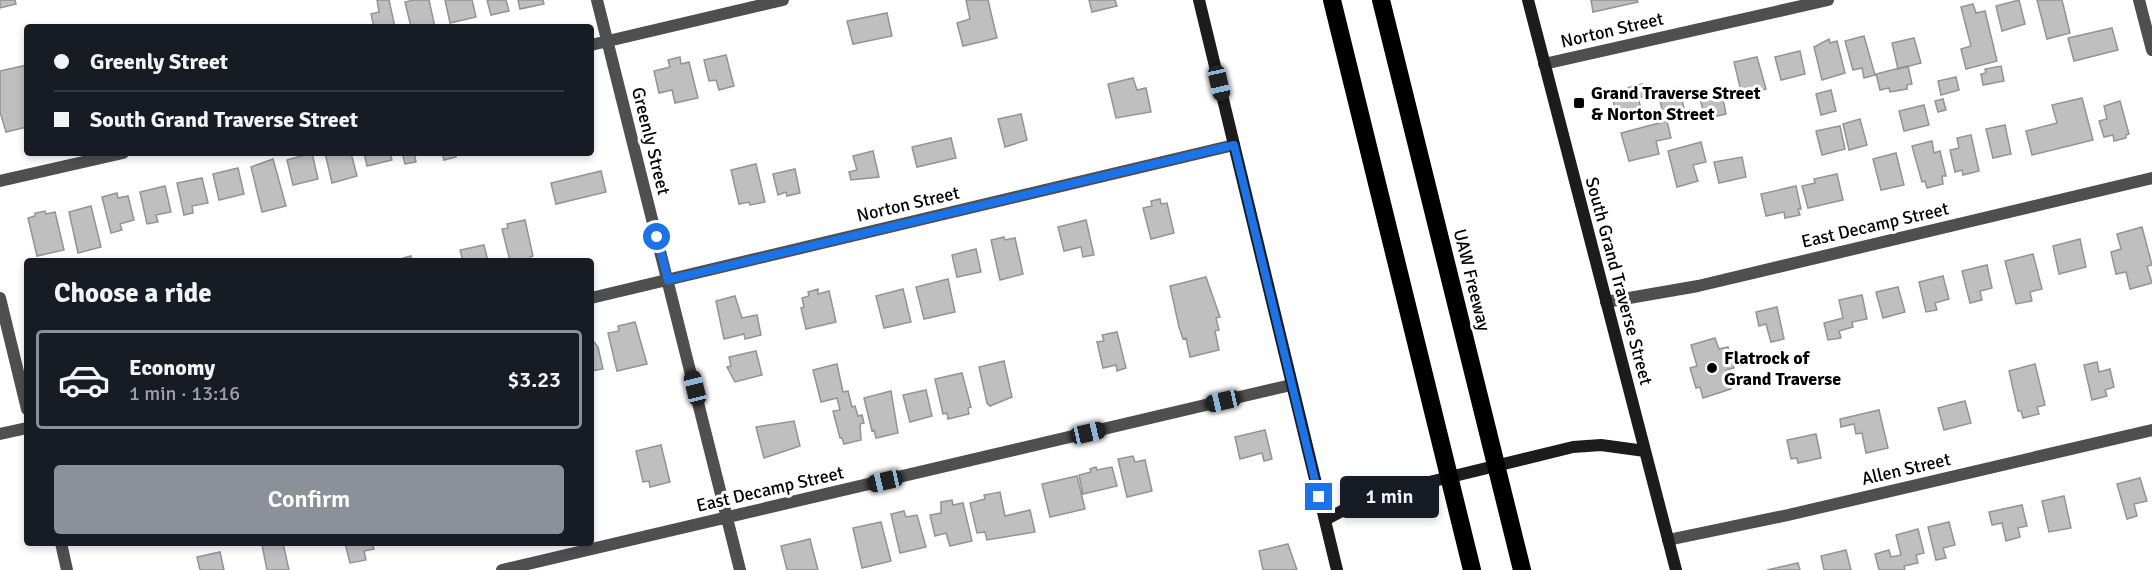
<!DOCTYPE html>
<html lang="en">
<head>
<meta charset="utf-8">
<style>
	body { margin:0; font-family:Signika,sans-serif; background:#20242c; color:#f1f3f6; height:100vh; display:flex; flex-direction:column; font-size:22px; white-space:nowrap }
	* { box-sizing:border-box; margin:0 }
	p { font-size:20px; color:#9ea1a6 }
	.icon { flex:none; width:33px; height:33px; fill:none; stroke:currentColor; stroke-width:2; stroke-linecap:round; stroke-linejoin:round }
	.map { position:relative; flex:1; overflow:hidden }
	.side { position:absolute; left:24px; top:258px; width:570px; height:288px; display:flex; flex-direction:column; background:#171b24; border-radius:6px; box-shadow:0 3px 9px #0003 }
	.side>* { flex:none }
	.banner { position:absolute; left:24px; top:24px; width:570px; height:132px; border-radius:6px; box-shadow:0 3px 9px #0003; display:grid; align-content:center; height:132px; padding:0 30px; background:#171b24 }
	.end { position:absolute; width:27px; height:27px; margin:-14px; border:8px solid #1a73e8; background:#fff; box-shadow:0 0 0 3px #fff }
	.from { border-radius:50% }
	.bubble { position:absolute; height:42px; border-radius:6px; background:#171b24; box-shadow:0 3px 9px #0003; font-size:20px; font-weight:600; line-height:42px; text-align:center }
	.car { position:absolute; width:18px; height:36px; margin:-18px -9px; border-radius:8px; box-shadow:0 0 4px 2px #0007; background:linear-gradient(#222 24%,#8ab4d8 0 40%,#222 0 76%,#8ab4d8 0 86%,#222 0) }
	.banner b { display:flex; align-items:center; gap:21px; height:57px; font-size:22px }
	.banner b+b { border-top:2px solid #363941 }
	.banner i { width:15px; height:15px; background:#f1f3f6 }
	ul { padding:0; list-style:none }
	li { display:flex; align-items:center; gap:18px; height:99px; margin:0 12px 9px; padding:0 18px; border:3px solid transparent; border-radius:6px }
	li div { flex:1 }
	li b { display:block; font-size:22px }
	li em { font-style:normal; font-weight:600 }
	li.selected { border-color:#8c9099 }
	li>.icon { width:54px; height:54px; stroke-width:1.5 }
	h2 { padding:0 30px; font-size:27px; line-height:72px }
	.button { display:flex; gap:12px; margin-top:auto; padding:12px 30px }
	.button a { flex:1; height:69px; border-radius:6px; background:#8c9099; color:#fff; font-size:24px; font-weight:600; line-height:69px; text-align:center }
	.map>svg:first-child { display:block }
</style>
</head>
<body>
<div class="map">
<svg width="2152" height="570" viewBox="0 0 2152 570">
	<rect width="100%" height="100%" fill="#fff"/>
	<!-- building -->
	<path fill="#bfbfbf" stroke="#939393" stroke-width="1.5" d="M0 0H15L16 4 0 8Z
		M377 0H389L395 27H374L371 14 379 12Z
		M414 0H429L435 27H411L405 2Z
		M445 0H472L476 17 450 23Z
		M487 0H506L509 11 491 15Z
		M518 0H543L544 4 520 9Z
		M966 0H988L997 38 963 46 957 23 970 19Z
		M1089 0H1115L1117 6 1092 12Z
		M1591 0H1637L1638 2 1593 12Z
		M2019 0 2025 24 2002 31 1996 6Z
		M2037 0H2062L2070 33 2047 39Z
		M1973 4 1976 13 1985 11 1997 61 1966 69 1961 49 1971 46 1961 7Z
		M887 13 892 36 853 44 847 21Z
		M2112 28 2118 50 2074 61 2068 38Z
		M1864 36 1875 75 1864 78 1862 68 1853 70 1845 41Z
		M1914 38 1921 63 1898 69 1892 43Z
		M1829 39 1830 43 1837 41 1845 73 1822 80 1814 47Z
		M1800 51 1805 74 1781 80 1775 57Z
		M726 55 734 86 719 90 716 80 709 81 704 60Z
		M680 57 681 64 689 62 698 98 675 103 672 90 659 93 654 71 670 67 668 60Z
		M1757 57 1766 89 1742 95 1734 62Z
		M27 65 25 87 27 127 6 132 0 112V71Z
		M1908 66 1912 84 1907 85V89L1890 92 1889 88 1880 90 1876 74Z
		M2001 66 2004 81 1983 85 1981 74 1986 73 1985 69Z
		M1956 77 1959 90 1941 95 1938 81Z
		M1133 78 1137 90 1146 88 1151 112 1116 118 1108 84Z
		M1642 84 1645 96 1638 98 1643 115 1618 121 1611 92Z
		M1679 88 1684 108 1663 113 1658 93Z
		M1721 89 1726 114 1705 119 1699 94Z
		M1831 90 1836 111 1821 115 1816 94Z
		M2082 98 2093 140 2032 155 2026 131 2057 123 2052 105Z
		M1943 99 1946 110 1938 112 1935 101Z
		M2120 101 2129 134 2126 135V138L2114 141 2113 135 2104 137 2099 121 2107 119 2104 106Z
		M1924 105 1929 125 1904 131 1899 111Z
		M1021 114 1027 140 1005 147 998 119Z
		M1860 119 1867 145 1849 150 1843 124Z
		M1667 121 1671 138 1656 141 1659 154 1629 161 1621 133Z
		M2005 125 2011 154 1993 158 1986 129Z
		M1840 126 1845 149 1822 155 1816 131Z
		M1971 135 1979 171 1963 175 1962 170 1955 172 1950 150 1959 148 1957 138Z
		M951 138 956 158 917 167 912 147Z
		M1932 141 1934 153 1940 151 1946 176H1942L1943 184 1927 188 1925 181 1922 182 1912 146Z
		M1701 142 1706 162 1693 165 1698 181 1677 187 1668 151Z
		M873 151 879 177 851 180 849 172 857 170 853 156Z
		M312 153 318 179 293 185 287 160Z
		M325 153H351L357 176 332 183Z
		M364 153H390L392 160 367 166Z
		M402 153H414L416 162 405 164Z
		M442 153H455L456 157 444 160Z
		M1896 153 1904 185 1881 190 1873 159Z
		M1742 157 1746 177 1719 183 1714 162Z
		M273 159 286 206 262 212 251 167Z
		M756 164 765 202 750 205 749 202 739 204 731 170Z
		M238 168 244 194 219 200 213 174Z
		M795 169 800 193 787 196 786 192 778 195 773 174Z
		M601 171 606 192 556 204 551 183Z
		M1837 174 1843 200 1808 208 1802 186 1815 183 1814 179Z
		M202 178 208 203 192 206 193 213 184 215 177 183Z
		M165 186 171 212 156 215 158 222 147 224 140 192Z
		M1796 186 1801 209H1798L1800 215 1785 218 1784 212 1766 216 1761 194Z
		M117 193 118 198 128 196 134 220 120 224 122 230 111 233 102 197Z
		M1160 199 1161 204 1167 203 1174 233 1151 239 1143 208 1152 206 1151 201Z
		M91 206 101 247 78 253 69 212Z
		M45 211 46 214 55 212 64 250 37 256 28 218 35 216V213Z
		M525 220 533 256 530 257V261H510L502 229 508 228 507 224Z
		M1086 220 1094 255 1083 257 1081 247 1064 251 1058 227Z
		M2142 227 2152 265 2147 266 2152 283 2130 289 2126 272 2116 274 2111 252 2121 249 2117 234Z
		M1004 237 1005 240 1015 238 1023 274 1000 280 991 240Z
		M2080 239 2086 267 2059 274 2053 246Z
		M484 245 488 261H463L460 250Z
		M976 249 981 272 957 277 952 255Z
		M2033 254 2042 289 2030 292 2032 301 2016 304 2005 261Z
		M411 256 412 261H403V258Z
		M1987 265 1992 288 1980 291 1982 300 1970 303 1962 271Z
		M1943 276 1949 299 1935 303 1937 310 1926 312 1919 282Z
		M1206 277 1220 317 1216 318 1219 330 1215 331 1219 350 1190 357 1186 338 1183 339 1179 327 1170 286Z
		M948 279 955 312 924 319 916 287Z
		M1898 287 1905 312 1883 318 1876 292Z
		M818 289V294L829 291 836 322 806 329 801 308 804 307 802 298 809 296 808 292Z
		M903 289 911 322 884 328 876 296Z
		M1862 295 1867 319 1852 322 1853 327 1839 331 1841 338 1828 340 1824 323 1843 318 1839 300Z
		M735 296 742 318 757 315 761 335 745 339 744 334 724 339 716 301Z
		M1777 307 1784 339 1771 342 1766 324 1759 326 1756 312Z
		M635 322 647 364 617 371 608 333 619 331 618 326Z
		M1117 332 1126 368 1117 371 1116 365 1103 368 1097 342 1104 341 1102 335Z
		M591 338 598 347 603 369 591 371Z
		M1715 338 1719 349 1728 347 1734 368 1726 370 1731 389 1703 398 1700 387 1696 388 1690 368 1697 366 1691 345Z
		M756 351 762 375 735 382 727 367 731 366 729 357Z
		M1004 361 1012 397 990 406 987 403 979 367Z
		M2097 362 2099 372 2110 369 2114 387 2105 390 2107 396 2092 400 2084 365Z
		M837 364 843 392 848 391 852 407 855 406 858 416 862 415 864 423 860 424 861 440 844 444 842 438H840L833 411 840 410 837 398 821 402 813 370Z
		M2035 364 2045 405 2037 407 2039 414 2023 418 2021 411H2018L2009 371Z
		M962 373 971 407 968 408 969 414 948 419 947 413 943 414 935 379Z
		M926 390 932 416 910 422 903 395Z
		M891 391 898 433 876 438 874 430 872 431 864 398Z
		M1965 401 1971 423 1944 430 1938 408Z
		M1879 410 1888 448 1866 453 1862 433 1856 434 1854 424 1841 427 1840 419Z
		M794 421 800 446 764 458 756 427Z
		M1265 430 1272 459 1264 461 1262 453 1240 459 1235 437Z
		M1816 434 1821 458 1798 463 1797 458 1791 459 1787 440Z
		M661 445 670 482 650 487 649 481 643 482 636 451Z
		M1133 456 1135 462 1145 460 1152 491 1127 497 1118 459Z
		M1096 467 1097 470 1112 467 1117 486 1083 494 1079 475 1091 472 1090 469Z
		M1077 476 1085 509 1050 517 1042 484Z
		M2140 478 2147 501 2134 504 2137 516 2127 519 2117 484Z
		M1000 492 1005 516 1030 510 1035 532 987 540 985 532 977 533 970 503 985 499 984 495Z
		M2064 496 2071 528 2049 532 2042 501Z
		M952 500 953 505 963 503 972 541 950 546 946 533 935 536 930 515 941 513V502Z
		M2022 505 2027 526 2018 528 2020 537 2006 541 2002 523 1992 525 1989 512Z
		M904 511 906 517 917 515 926 547 900 553 891 514Z
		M881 522 891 561 862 568 853 528Z
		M1949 522 1955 545 1943 548 1946 558 1936 560 1928 527Z
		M1918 529 1924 553 1916 555 1918 563 1904 566 1905 570H1879L1875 554 1889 550 1891 557 1901 555 1896 535Z
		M810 539 818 570H787L781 546Z
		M271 543H283L289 570H267L262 545Z
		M345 543H372L374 549 364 551 366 560 350 563Z
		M1288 544 1297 570H1263L1259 551Z
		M1846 550 1851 570H1824L1821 556Z
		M220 552 224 570H200L197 557Z
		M1798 563 1800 570H1767Z"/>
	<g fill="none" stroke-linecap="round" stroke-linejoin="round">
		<!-- street -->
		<path stroke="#4f4f4f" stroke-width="12" d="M597 0 740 570
			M2139 0 2152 50
			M591 45 783 0
			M1544 64 1828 0
			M0 181 123 153
			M0 298 27 409
			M591 298 1234 145
			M1606 302 1698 286 2152 178
			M0 434 27 428
			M1668 540 1788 515 2152 430
			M61 543 67 570
			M502 570 1291 385"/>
		<!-- secondary -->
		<path stroke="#1c1c1c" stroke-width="12" d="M1199 0 1337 570
			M1528 0 1676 570
			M1325 520 1368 497 1573 447 1601 445 1645 451"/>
		<!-- highway -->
		<path stroke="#000" stroke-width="18" d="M1332 0 1472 570
			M1381 0 1522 570"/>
	</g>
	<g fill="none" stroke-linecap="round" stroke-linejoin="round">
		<!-- route -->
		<path stroke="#1a73e8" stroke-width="8" d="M657 237 668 280 1234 145 1319 497"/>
	</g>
	<!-- markers -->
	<g fill="#000" stroke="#fff" stroke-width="2">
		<rect x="1573" y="97" width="12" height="12" rx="3"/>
		<circle cx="1712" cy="368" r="6"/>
	</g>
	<g text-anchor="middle" stroke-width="6" stroke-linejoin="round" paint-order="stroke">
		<!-- street labels -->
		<g font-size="18" fill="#000" stroke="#fff">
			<text transform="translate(1612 30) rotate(-13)" y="6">Norton Street</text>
			<text transform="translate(651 141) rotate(76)" y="6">Greenly Street</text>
			<text transform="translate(908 204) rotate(-13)" y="6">Norton Street</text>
			<text transform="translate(1875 225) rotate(-13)" y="6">East Decamp Street</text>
			<text transform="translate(1472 280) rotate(76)" y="6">UAW Freeway</text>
			<text transform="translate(1619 281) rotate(75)" y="6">South Grand Traverse Street</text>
			<text transform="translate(1906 469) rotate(-13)" y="6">Allen Street</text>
			<text transform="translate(770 489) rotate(-13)" y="6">East Decamp Street</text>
		</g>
		<!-- poi labels -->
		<g font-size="18" font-weight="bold" fill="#000" stroke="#fff" text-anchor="start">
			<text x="1591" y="99">Grand Traverse Street<tspan x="1591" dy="21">&amp; Norton Street</tspan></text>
			<text x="1724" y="364">Flatrock of<tspan x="1724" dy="21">Grand Traverse</tspan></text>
		</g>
	</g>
</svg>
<i class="end from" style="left:657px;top:237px"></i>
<i class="end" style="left:1319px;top:497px"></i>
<div class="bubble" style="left:1340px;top:476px;width:99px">1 min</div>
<i class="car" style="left:1219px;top:83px;rotate:167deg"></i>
<i class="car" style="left:695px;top:388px;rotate:346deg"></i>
<i class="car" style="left:1223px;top:401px;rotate:257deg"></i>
<i class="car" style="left:1088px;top:433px;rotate:77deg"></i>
<i class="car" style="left:885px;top:481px;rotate:257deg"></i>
<div class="banner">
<b><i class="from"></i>Greenly Street</b>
<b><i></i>South Grand Traverse Street</b>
</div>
<section class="side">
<h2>Choose a ride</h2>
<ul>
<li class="selected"><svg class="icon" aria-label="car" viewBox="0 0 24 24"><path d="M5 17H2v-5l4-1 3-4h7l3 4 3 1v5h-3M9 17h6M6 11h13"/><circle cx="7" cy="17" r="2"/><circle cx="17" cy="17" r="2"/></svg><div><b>Economy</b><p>1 min · 13:16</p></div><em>$3.23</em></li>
</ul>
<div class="button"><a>Confirm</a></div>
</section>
</div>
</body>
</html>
